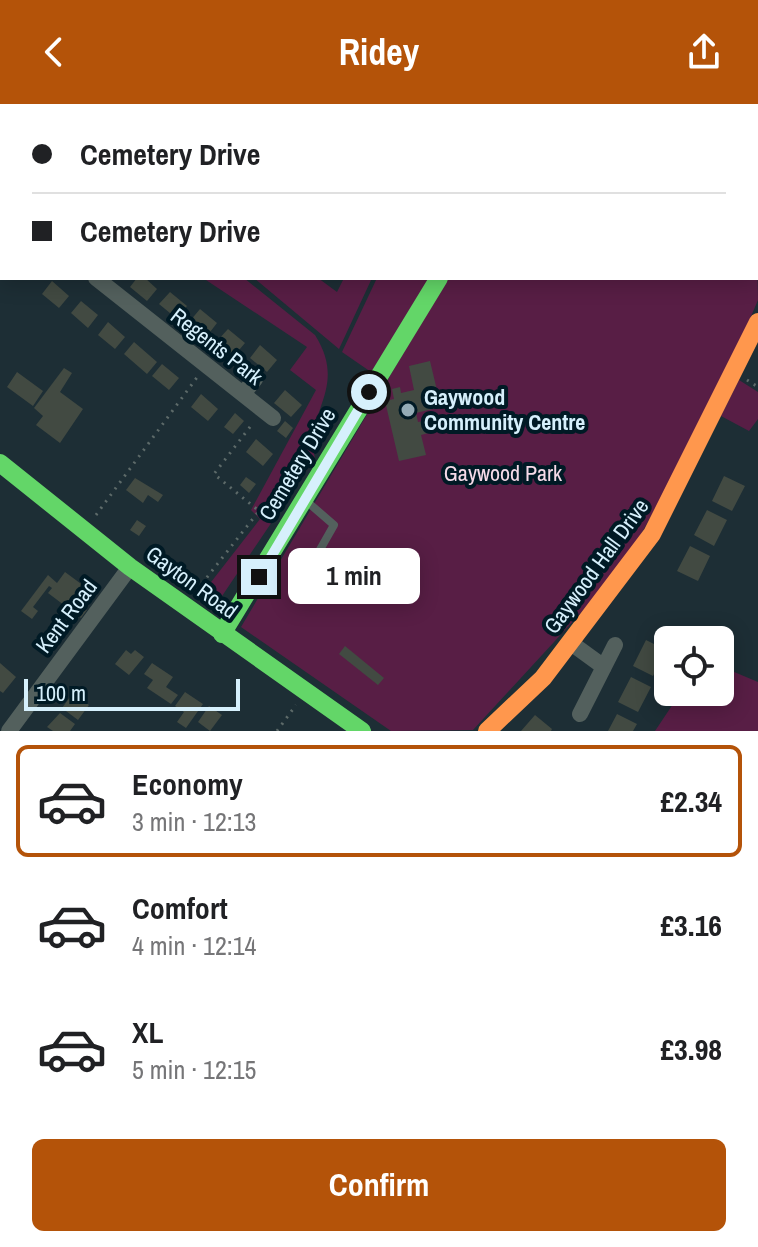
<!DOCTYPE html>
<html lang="en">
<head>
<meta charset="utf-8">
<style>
	body { margin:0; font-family:"Archivo Narrow",sans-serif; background:#f6f6f6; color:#202124; height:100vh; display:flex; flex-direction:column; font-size:30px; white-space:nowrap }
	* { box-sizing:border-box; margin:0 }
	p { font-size:26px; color:#757577 }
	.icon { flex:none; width:44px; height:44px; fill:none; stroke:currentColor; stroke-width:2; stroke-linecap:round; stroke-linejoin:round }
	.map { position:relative; height:627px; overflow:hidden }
	.side { display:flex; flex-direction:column; background:#fff; flex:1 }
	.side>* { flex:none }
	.top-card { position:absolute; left:0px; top:0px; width:758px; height:176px; box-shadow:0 4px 20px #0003; display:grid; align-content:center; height:176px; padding:0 32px; background:#fff }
	.controls { position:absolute; left:654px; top:522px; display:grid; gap:16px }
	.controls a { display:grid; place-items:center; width:80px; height:80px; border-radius:12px; background:#fff; box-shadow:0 4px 20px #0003; font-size:40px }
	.scale { position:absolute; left:24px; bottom:20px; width:216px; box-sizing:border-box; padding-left:8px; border:4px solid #d6f0fc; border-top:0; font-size:22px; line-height:28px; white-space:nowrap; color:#d6f0fc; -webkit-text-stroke:6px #001a25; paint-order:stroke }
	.end { position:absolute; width:36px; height:36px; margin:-18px; border:10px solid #d6f0fc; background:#111; box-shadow:0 0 0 4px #111 }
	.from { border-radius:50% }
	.bubble { position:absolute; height:56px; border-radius:12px; background:#fff; box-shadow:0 4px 20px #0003; font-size:26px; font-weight:700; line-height:56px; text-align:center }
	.top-card b { display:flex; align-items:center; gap:28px; height:76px; font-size:30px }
	.top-card b+b { border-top:2px solid #e0e0e0 }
	.top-card i { width:20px; height:20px; background:#202124 }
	ul { padding:14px 0 0; list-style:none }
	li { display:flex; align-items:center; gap:24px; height:112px; margin:0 16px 12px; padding:0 16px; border:4px solid transparent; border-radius:12px }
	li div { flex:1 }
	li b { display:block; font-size:30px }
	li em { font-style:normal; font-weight:700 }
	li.selected { border-color:#b45309 }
	li>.icon { width:72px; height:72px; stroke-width:1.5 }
	.button { display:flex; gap:16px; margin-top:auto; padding:16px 32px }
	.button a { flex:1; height:92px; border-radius:12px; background:#b45309; color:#fff; font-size:32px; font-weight:700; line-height:92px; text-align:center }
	header { display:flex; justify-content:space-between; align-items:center; height:104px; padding:0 32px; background:#b45309; color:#fff; font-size:36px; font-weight:700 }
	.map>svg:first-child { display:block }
</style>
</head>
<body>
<header><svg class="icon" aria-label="back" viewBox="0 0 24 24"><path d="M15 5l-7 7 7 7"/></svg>Ridey<svg class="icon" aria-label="share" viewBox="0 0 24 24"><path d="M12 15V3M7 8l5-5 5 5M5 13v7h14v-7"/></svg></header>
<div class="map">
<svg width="758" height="627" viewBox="0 0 758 627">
	<rect width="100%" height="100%" fill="#1d2e35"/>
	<!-- green -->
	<path fill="#581e45" d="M163 0H430L166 2Z
		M756 85 758 196 717 292 623 463 473 626 391 627 241 523 448 174H756Z
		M203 174H244L315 231C349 285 303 308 315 354L216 501 201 491 260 415 251 406 316 286 290 266 307 243Z
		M254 174H318L337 188 344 174H372L339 245Z
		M377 174H434L371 268 342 248Z
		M739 276 758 288V315L749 327 721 312Z
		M720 562 758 578V627H655L681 588H720Z"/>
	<!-- building -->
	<path fill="#424a42" d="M137 174H145L157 185 147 197 130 183Z
		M52 177 69 192 59 204 42 190Z
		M170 188 187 202 176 214 159 200Z
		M81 197 98 211 88 224 71 209Z
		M200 205 217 219 207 232 190 217Z
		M108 218 125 233 115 245 98 231Z
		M228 225 245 239 234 252 217 237Z
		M134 238 157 258 147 270 124 250Z
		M260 241 277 256 267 268 250 254Z
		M430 257 441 303 416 309 418 318 429 316 432 328 421 331 426 351 399 357 385 297 394 295 392 285 400 283 401 289 414 286 409 262Z
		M162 260 179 274 169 286 152 272Z
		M64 264 72 269 60 288 83 305 60 339 36 321 43 312 34 304Z
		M17 268 43 287 33 302 7 283Z
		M285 286 302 301 291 313 274 299Z
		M201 290 218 305 208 317 191 303Z
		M235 309 244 317 233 330 224 323Z
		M285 317 293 324 286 334 277 327Z
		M256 335 273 350 263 362 246 348Z
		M724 372 745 382 732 407 712 397Z
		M246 373 256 380 249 389 240 381Z
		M135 374 163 391 158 398 148 391 143 399 126 386Z
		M707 406 727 416 714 442 694 431Z
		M137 416 146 422 139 432 130 426Z
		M690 442 710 452 698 477 677 467Z
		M65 468 88 485 78 499 87 506 81 514 48 489 52 484 49 482 33 503 38 507 32 515 21 507 48 471 57 479Z
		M646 536 668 547 666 562 660 559 653 572 633 562Z
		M345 542 384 574 378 581 339 550Z
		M126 546 131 550 135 546 144 553 129 571 115 560Z
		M0 559 16 573 3 589 0 587Z
		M152 559 173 573 166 583 178 591 171 600 147 584 153 576 144 570Z
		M631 573 651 583 638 608 618 598Z
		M76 585 86 592 83 596 89 601 78 616 62 604Z
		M185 588 203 600 186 624 177 618 184 608 175 602Z
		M209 602 222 611 210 627 198 618Z
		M60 609 75 620 70 627H53L47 623Z
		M617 610 637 620 633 627H608Z
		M535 611 552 625 551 627H521Z"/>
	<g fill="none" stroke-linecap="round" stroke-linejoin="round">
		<!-- path -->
		<path stroke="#5d6a69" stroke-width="3" stroke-dasharray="2 6" stroke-linecap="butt" d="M267 0 271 2
			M429 0 432 2
			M345 2 348 0
			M440 2 441 0
			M747 276 758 283
			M96 411 198 272
			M197 486 259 407 214 370 253 319
			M277 627 296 601"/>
		<!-- lane -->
		<path stroke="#53605d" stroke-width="8" d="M304 395 334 421 313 458"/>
		<!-- street -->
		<path stroke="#53605d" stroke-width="16" d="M507 2 508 0
			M0 26 2 29
			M96 174 273 314
			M243 290 255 275
			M571 539 604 563
			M580 610 615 541
			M9 627 130 463"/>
		<!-- fast -->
		<path stroke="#63d668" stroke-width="18" d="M0 359 130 463 362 627
			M222 530 439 174"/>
		<!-- slow -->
		<path stroke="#ff974d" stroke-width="18" d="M487 627 543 574 652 430 758 218"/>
	</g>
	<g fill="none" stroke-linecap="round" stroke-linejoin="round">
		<!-- route -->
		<path stroke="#d6f0fc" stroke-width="10" d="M259 473 369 288"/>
	</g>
	<!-- markers -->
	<circle fill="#95acb6" stroke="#001a25" stroke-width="3" cx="408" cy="306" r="8"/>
	<g text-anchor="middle" stroke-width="8" stroke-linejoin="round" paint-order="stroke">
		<!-- street labels -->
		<g font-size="22" fill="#d6f0fc" stroke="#001a25">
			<text transform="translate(217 242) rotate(38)" y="8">Regents Park</text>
			<text transform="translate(297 360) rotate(-59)" y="8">Cemetery Drive</text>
			<text transform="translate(596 462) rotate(-54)" y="8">Gaywood Hall Drive</text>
			<text transform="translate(192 478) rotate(36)" y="8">Gayton Road</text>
			<text transform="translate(66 512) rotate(-53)" y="8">Kent Road</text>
		</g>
		<!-- poi labels -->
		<g font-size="22" font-weight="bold" fill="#d6f0fc" stroke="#001a25" text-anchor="start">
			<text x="424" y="301">Gaywood<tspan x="424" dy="25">Community Centre</tspan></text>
		</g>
		<!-- park labels -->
		<g font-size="22" fill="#f6dbe9" stroke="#001a25">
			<text x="503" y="377">Gaywood Park</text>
		</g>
	</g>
</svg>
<div class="controls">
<a><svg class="icon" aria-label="locate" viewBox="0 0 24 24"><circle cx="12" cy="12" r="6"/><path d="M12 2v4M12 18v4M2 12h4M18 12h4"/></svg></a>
</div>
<div class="scale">100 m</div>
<i class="end from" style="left:369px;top:288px"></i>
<i class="end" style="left:259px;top:473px"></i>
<div class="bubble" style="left:288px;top:444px;width:132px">1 min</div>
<div class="top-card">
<b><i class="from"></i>Cemetery Drive</b>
<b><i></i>Cemetery Drive</b>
</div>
</div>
<section class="side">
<ul>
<li class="selected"><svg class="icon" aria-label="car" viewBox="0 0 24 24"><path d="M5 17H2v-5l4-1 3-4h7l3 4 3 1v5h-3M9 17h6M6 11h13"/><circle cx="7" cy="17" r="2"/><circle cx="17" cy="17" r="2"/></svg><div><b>Economy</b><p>3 min · 12:13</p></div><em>£2.34</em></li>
<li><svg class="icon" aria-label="car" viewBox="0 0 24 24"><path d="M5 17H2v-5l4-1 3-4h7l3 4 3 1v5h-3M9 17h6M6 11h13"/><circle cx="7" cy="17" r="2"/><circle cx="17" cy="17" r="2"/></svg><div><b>Comfort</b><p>4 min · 12:14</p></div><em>£3.16</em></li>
<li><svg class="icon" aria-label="car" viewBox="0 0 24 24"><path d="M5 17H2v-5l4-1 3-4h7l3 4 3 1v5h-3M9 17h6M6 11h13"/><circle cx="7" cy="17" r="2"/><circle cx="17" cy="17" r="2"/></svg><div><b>XL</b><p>5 min · 12:15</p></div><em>£3.98</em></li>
</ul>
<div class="button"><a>Confirm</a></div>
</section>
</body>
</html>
